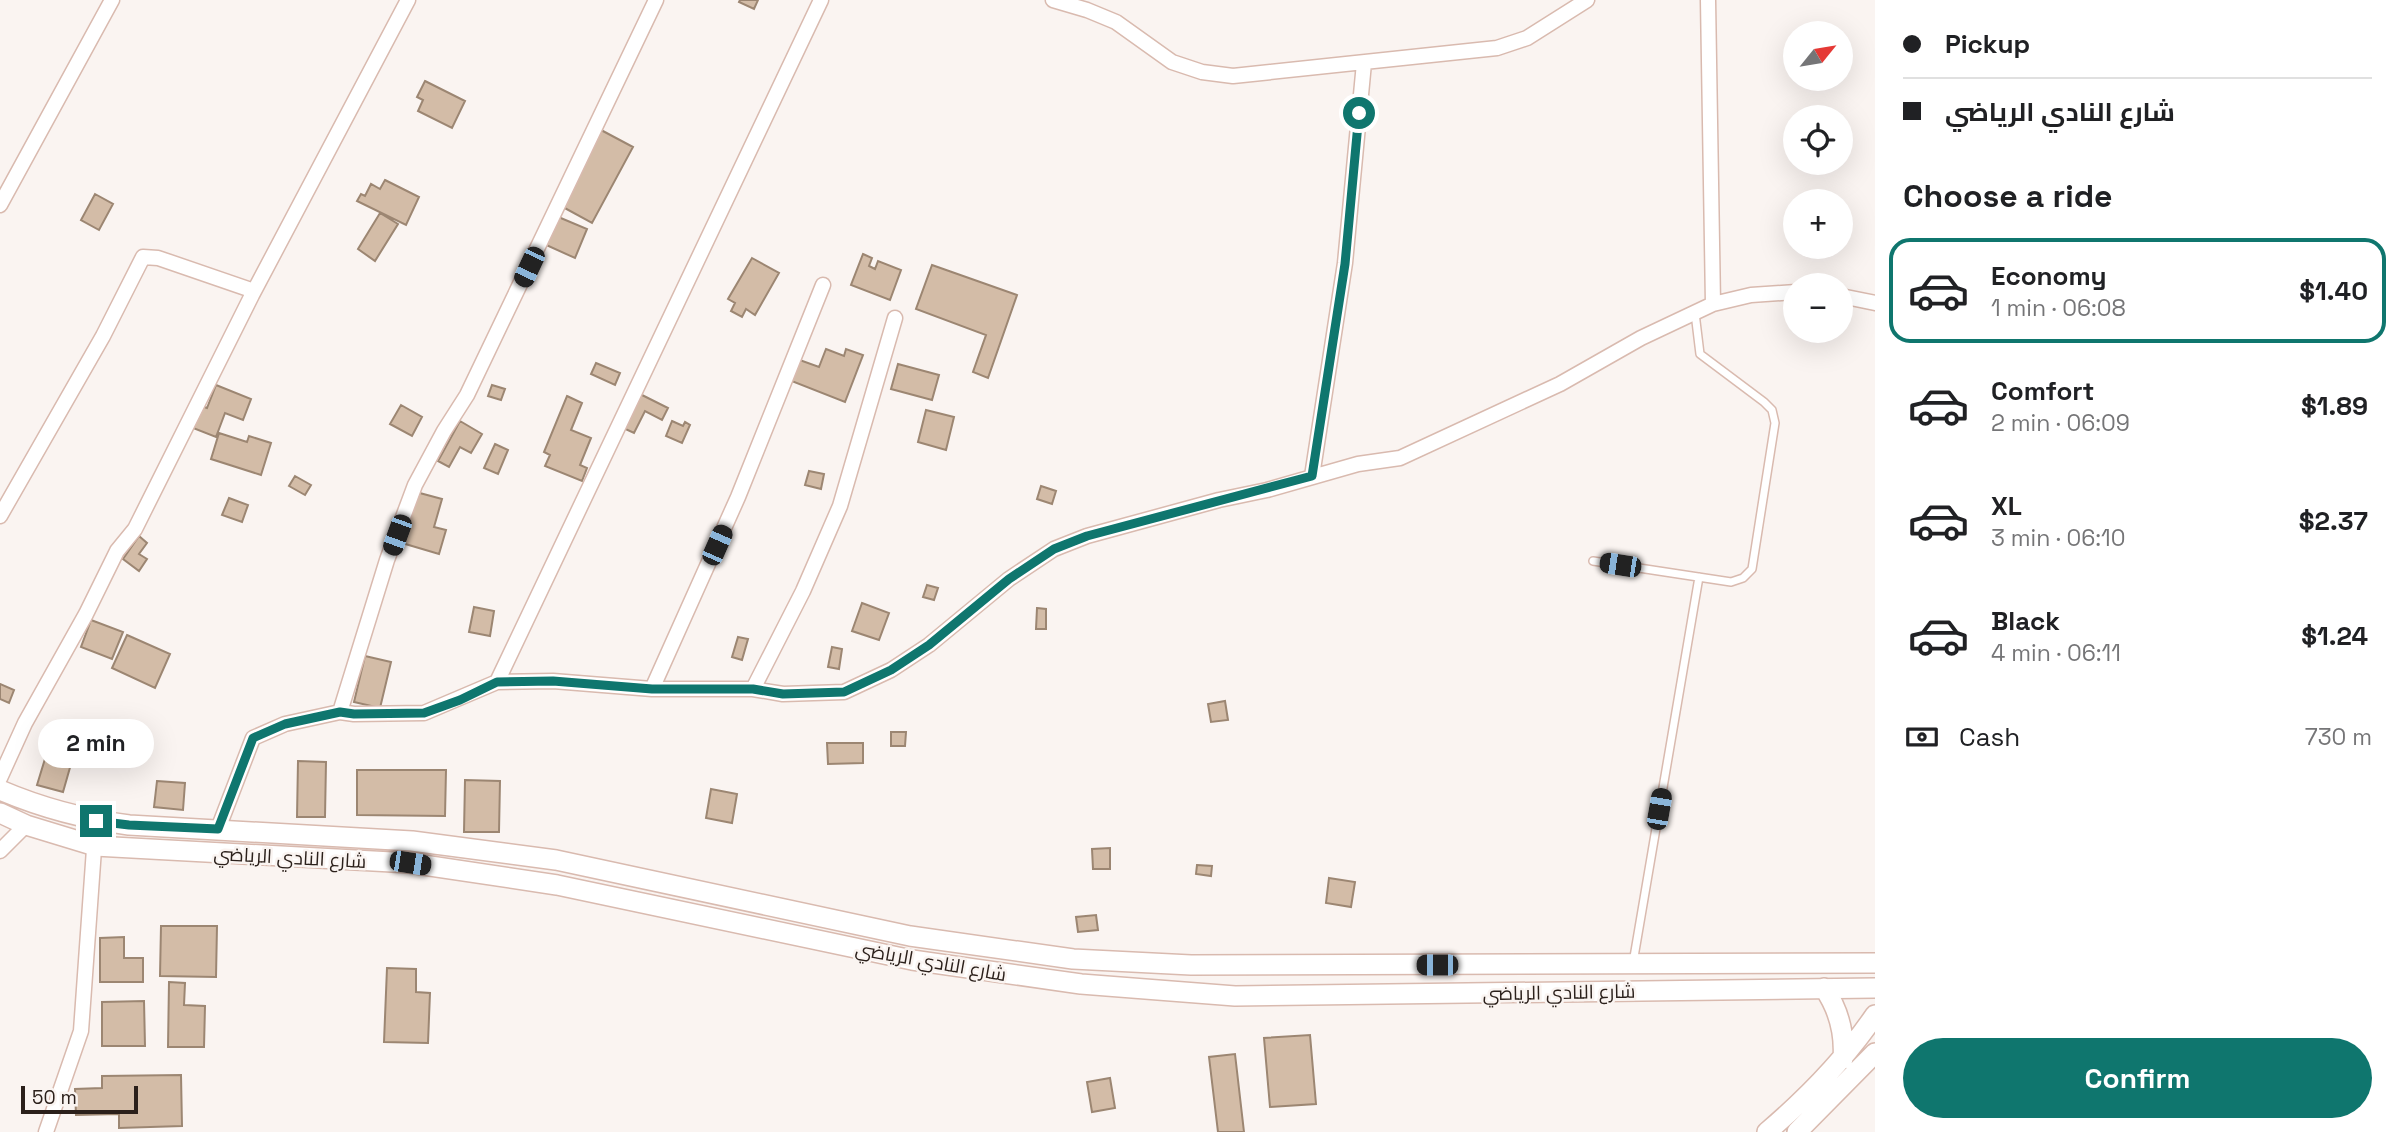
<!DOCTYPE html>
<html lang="en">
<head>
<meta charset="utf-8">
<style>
	body { margin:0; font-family:"Space Grotesk",Cairo,sans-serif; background:#f2f2f2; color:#202124; height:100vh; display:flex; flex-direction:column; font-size:26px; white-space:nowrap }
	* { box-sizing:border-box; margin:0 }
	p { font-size:23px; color:#757577 }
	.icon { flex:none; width:38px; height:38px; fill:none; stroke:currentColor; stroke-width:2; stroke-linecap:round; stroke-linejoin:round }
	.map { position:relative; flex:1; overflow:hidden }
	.details { display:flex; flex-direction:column; background:#fff; width:525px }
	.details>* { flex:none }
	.hud { display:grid; align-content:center; height:154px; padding:0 28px; background:#fff }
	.needle { width:46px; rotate:60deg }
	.buttons { position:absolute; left:1783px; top:21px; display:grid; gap:14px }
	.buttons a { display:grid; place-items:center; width:70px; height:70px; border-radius:50%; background:#fff; box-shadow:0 7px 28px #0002; font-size:35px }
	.scale { position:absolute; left:21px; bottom:18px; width:117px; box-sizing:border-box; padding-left:7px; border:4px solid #2b201b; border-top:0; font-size:19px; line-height:24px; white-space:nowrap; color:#2b201b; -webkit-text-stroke:5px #faf4f1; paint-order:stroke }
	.end { position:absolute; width:32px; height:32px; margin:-16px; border:9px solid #0f766e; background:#fff; box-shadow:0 0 0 4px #fff }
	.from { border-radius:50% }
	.bubble { position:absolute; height:49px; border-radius:24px; background:#fff; box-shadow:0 7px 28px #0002; font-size:23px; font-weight:700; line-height:49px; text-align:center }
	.car { position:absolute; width:21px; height:42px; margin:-21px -10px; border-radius:9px; box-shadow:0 0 5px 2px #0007; background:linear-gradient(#222 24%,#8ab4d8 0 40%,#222 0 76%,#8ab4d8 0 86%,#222 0) }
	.hud b { display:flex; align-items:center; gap:24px; height:66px; font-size:26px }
	.hud b+b { border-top:2px solid #e0e0e0 }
	.hud i { width:18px; height:18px; background:#202124 }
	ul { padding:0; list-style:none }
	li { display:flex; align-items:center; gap:21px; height:105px; margin:0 14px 10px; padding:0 14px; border:4px solid transparent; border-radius:21px }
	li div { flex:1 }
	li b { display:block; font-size:26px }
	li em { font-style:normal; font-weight:700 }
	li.current { border-color:#0f766e }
	li>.icon { width:63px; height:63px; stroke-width:1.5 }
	h2 { padding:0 28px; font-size:32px; line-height:84px }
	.pay { display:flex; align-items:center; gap:18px; height:77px; padding:0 28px; font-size:26px }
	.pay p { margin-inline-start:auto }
	.button { display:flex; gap:14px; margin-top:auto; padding:14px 28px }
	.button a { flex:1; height:80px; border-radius:42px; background:#0f766e; color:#fff; font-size:28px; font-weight:700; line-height:80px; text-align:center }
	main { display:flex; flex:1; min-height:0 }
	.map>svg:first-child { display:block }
</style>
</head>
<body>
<main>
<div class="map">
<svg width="1875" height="1132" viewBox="0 0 1875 1132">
	<rect width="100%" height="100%" fill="#faf4f1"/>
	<!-- building -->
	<path fill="#d3bca7" stroke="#9c8672" stroke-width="2" d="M740 0H758L754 9 739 2Z
		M425 81 465 101 452 128 418 111 423 100 417 97Z
		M601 130 633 147 592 223 561 206Z
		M385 180 419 197 406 225 357 201 361 194 365 196 371 184 380 189Z
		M95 194 113 204 99 230 81 220Z
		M380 213 398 224 375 261 358 249Z
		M556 216 587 229 575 258 544 244Z
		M863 254 872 258 869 266 875 269 878 261 901 270 890 300 851 285Z
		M752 258 779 273 755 315 746 309 742 317 731 311 735 303 728 299Z
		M932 265 1017 295 988 378 973 372 986 335 916 309Z
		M826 349 844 356 846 349 863 355 845 402 789 380 797 359 819 367Z
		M596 363 620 373 615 385 591 374Z
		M898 364 939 375 932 400 891 389Z
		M216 385 251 399 243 420 225 413 216 437 193 428 201 406 207 408Z
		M492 385 505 389 501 400 488 396Z
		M638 393 668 408 662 420 645 411 634 433 621 427Z
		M567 396 582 403 571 430 591 438 580 465 587 468 582 481 545 466 550 455 544 452Z
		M401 405 422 417 412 436 390 424Z
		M926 410 954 417 946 450 918 442Z
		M460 421 482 434 471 453 460 447 449 467 438 461Z
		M672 421 683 426 685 422 690 425 682 443 666 436Z
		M219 433 247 442 249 436 271 443 261 475 211 459Z
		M495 444 508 450 498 474 484 468Z
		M809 471 824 474 821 489 805 485Z
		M295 476 311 485 305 495 289 486Z
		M1041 486 1056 491 1052 504 1037 499Z
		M416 492 442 499 434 527 446 530 439 554 402 543Z
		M229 498 248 505 242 522 222 515Z
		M139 536 147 543 139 554 147 559 139 571 123 559Z
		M927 585 938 588 934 600 923 597Z
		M862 603 889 613 879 640 852 631Z
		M474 607 494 611 490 636 469 632Z
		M1037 608 1046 609V629H1036Z
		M91 620 123 632 112 659 81 647Z
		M127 635 170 654 155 688 112 668Z
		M738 637 748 639 742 660 732 657Z
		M832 647 842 649 839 669 828 667Z
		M365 656 391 662 380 708 354 702Z
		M0 684 14 690 9 703 0 699Z
		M1225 701 1228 720 1211 722 1208 704Z
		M891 732H906L905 746H891Z
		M827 743H863V763L828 764Z
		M48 749 73 757 63 792 37 785Z
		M298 761 326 762 325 817H297Z
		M357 770H446L445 816 357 815Z
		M465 780 500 781 499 832H464Z
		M157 781 185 783 183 810 154 807Z
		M711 789 737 794 732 823 706 818Z
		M1110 848V869H1093L1092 849Z
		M1197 865 1212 866 1211 876 1196 874Z
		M1329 878 1355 882 1351 907 1326 903Z
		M1096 915 1098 930 1078 932 1076 917Z
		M161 926H217L216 977 160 976Z
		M124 937V958H143V982H100V938Z
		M387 968 416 969V992L430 993 428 1043 384 1042Z
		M169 982 185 983 184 1005 205 1006 204 1047H168Z
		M144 1001 145 1046H102V1002Z
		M1310 1035 1316 1104 1270 1107 1264 1038Z
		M1235 1054 1244 1132H1218L1209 1057Z
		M181 1075 182 1126 119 1128V1114L76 1115 75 1089 102 1088V1076Z
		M1110 1078 1115 1108 1092 1112 1087 1082Z"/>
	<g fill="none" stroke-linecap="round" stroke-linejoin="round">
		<defs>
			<path id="lane" d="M1593 561 1731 582 1743 578 1752 569 1775 423 1772 410 1764 402 1700 354 1695 313
				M1633 963 1699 577"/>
			<path id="street" d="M1053 0 1087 10 1116 22 1172 62 1202 72 1233 76 1497 48 1527 38 1587 0
				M1708 0 1713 304
				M0 205 112 0
				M1841 296 1875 303
				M1312 476 1345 263 1364 63
				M0 516 103 336 143 257 158 258 254 291
				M497 682 553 681 652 689H753L783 694 844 692 891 670 929 645 1009 579 1054 549 1087 536 1219 500 1267 490 1358 464 1400 458 1560 384 1641 338 1713 304 1751 295 1796 292
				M652 689 738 497 823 285
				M753 689 803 591 840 506 895 318
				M340 712 387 560 415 485 444 431 467 395 656 0
				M0 778 25 723 86 614 117 551 135 529 252 295 408 0
				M218 829 253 738 285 724 340 712 354 714 424 713 497 682 821 0
				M0 851 26 825
				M46 1132 81 1031 96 821"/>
			<path id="secondary" d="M0 790C42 808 84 819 129 825L412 841 556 860 910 936 1073 959 1191 965 1875 963
				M0 813 26 825 95 846 410 863 557 885 912 960 1081 984 1235 996 1875 988
				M1824 988C1839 1010 1845 1032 1843 1059
				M1767 1132C1808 1097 1845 1059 1875 1015
				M1797 1132 1875 1053"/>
		</defs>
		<!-- lane casing -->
		<use href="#lane" stroke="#d9baaf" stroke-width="10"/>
		<!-- street casing -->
		<use href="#street" stroke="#d9baaf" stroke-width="17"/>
		<!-- secondary casing -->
		<use href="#secondary" stroke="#d9baaf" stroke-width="22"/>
		<!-- lane -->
		<use href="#lane" stroke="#fff" stroke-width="7"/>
		<!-- street -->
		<use href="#street" stroke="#fff" stroke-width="14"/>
		<!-- secondary -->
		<use href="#secondary" stroke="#fff" stroke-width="19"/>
	</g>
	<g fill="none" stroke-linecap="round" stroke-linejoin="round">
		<!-- route -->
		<path stroke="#0f766e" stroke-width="9" d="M96 821 129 825 218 829 253 738 285 724 340 712 354 714 424 713 460 700 497 682 553 681 652 689H753L783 694 844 692 891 670 929 645 1009 579 1054 549 1087 536 1312 476 1345 264 1359 113"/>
	</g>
	<g text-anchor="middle" stroke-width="5" stroke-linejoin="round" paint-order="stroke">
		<!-- street labels -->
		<g font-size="19" fill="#2b201b" stroke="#faf4f1">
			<text transform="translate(290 857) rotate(3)" y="7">شارع النادي الرياضي</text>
			<text transform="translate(931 961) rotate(10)" y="7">شارع النادي الرياضي</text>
			<text transform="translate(1559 992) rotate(-1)" y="7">شارع النادي الرياضي</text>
		</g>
	</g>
</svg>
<div class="buttons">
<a><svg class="needle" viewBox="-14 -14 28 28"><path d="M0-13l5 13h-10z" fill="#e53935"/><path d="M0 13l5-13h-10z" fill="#757577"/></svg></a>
<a><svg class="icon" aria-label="locate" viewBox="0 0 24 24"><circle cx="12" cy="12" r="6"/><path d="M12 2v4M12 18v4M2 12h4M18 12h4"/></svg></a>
<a>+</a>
<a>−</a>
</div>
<div class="scale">50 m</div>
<i class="end from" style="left:1359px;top:113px"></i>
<i class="end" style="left:96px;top:821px"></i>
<div class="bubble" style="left:38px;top:719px;width:116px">2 min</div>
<i class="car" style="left:529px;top:267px;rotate:205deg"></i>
<i class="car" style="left:397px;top:535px;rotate:200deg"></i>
<i class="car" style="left:717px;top:545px;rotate:24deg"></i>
<i class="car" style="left:1620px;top:565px;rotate:279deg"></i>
<i class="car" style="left:1659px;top:809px;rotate:10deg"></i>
<i class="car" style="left:410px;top:863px;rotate:99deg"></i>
<i class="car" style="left:1437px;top:965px;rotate:270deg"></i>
</div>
<section class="details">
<div class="hud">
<b><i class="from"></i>Pickup</b>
<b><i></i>شارع النادي الرياضي</b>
</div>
<h2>Choose a ride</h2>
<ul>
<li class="current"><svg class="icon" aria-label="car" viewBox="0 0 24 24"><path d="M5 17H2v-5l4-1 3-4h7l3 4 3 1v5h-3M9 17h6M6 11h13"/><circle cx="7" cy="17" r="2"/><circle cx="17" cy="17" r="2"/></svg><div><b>Economy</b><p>1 min · 06:08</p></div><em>$1.40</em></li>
<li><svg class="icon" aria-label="car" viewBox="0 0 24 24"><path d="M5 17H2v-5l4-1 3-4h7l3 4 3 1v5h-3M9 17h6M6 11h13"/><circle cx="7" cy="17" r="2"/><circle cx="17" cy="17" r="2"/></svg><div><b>Comfort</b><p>2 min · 06:09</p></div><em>$1.89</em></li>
<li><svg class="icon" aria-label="car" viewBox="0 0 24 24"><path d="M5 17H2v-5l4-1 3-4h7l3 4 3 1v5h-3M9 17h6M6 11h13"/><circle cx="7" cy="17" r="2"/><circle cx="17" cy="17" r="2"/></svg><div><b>XL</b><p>3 min · 06:10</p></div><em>$2.37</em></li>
<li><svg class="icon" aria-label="car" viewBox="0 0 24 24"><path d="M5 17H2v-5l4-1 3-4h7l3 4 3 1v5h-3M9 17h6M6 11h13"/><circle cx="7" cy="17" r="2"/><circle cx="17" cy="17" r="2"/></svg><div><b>Black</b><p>4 min · 06:11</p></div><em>$1.24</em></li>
</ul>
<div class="pay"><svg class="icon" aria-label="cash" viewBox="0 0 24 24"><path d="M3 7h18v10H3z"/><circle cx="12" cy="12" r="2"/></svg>Cash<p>730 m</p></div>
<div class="button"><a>Confirm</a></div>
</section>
</main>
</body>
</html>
